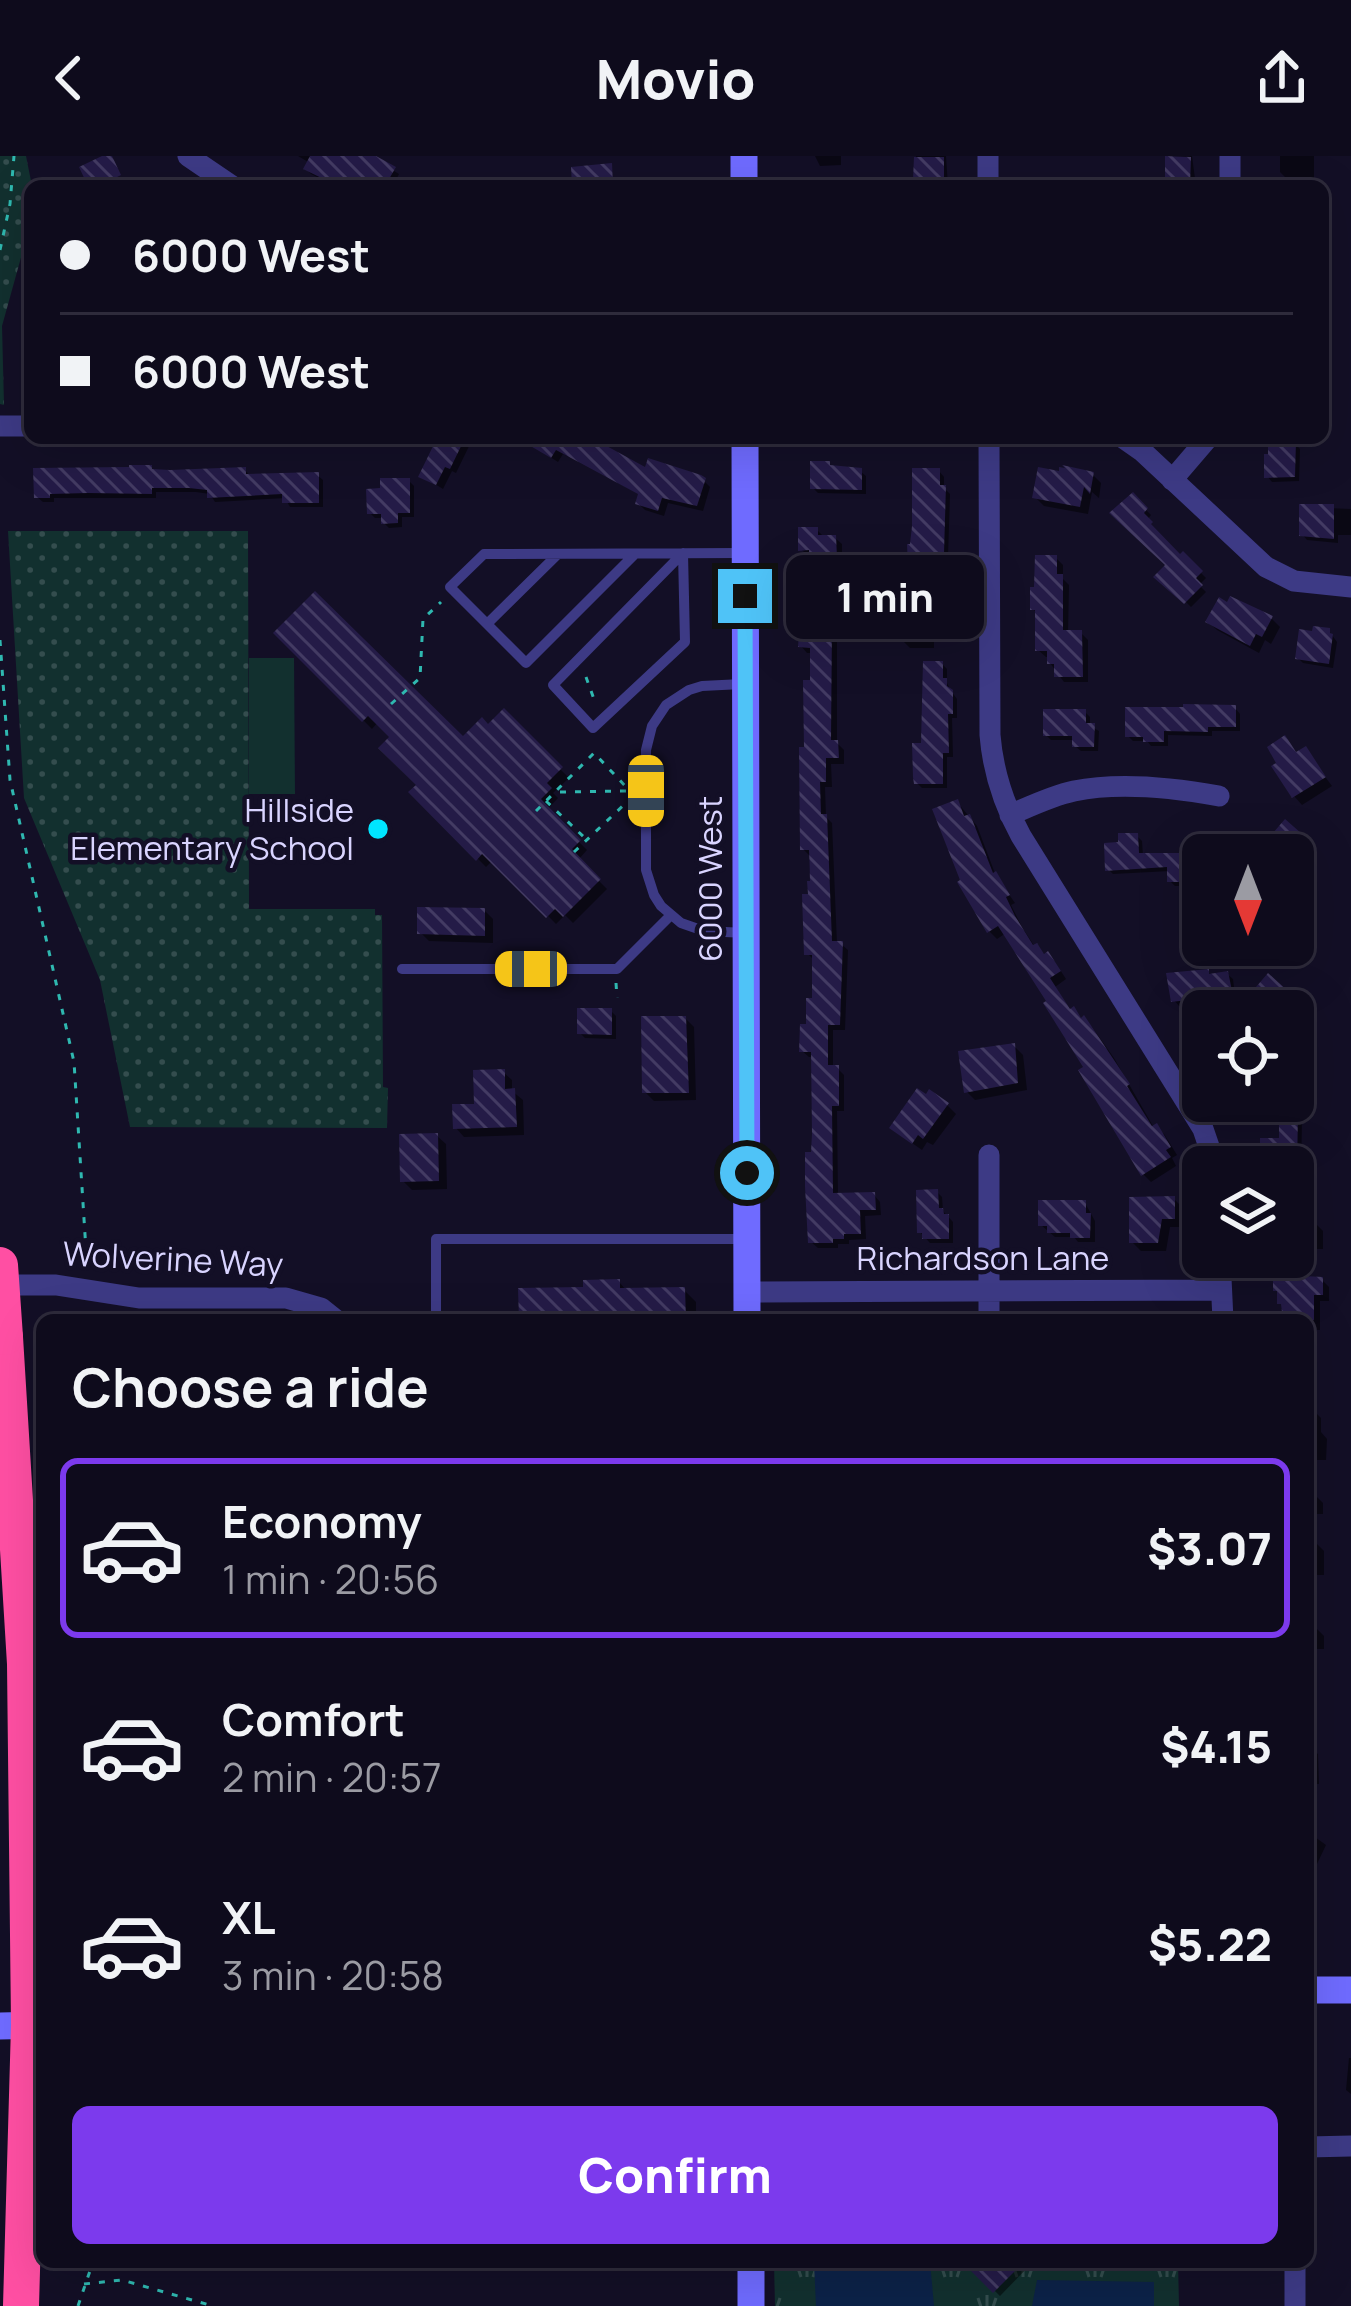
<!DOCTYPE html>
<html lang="en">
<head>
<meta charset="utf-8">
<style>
	body { margin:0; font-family:Manrope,sans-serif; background:#1c1929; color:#f1f3f6; height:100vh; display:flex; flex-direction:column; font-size:45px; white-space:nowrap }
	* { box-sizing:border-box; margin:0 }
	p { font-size:39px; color:#9b9ba3 }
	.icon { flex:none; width:66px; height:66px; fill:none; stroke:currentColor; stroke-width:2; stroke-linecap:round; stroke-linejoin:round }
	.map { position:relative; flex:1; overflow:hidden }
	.sheet { position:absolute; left:36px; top:1158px; width:1278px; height:954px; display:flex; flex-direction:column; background:#0e0b1c; border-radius:18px; box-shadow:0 12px 48px #0002,0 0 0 3px #2e2b3b }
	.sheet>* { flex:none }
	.hud { position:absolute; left:24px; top:24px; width:1305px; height:264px; border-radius:18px; box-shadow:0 12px 48px #0002,0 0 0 3px #2e2b3b; display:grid; align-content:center; height:264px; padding:0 36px; background:#0e0b1c }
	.needle { width:78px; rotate:180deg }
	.controls { position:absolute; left:1182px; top:678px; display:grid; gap:24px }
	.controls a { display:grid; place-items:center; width:132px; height:132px; border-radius:18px; background:#0e0b1c; box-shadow:0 12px 48px #0002,0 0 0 3px #2e2b3b; font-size:60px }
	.end { position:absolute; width:54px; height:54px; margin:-27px; border:15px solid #4fc3f7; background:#111; box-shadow:0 0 0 6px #111 }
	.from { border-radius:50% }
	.bubble { position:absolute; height:84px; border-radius:18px; background:#0e0b1c; box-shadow:0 12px 48px #0002,0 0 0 3px #2e2b3b; font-size:39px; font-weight:800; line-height:84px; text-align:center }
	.car { position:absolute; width:36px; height:72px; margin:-36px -18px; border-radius:15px; box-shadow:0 0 9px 3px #0007; background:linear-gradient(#f5c518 24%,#345 0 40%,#f5c518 0 76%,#345 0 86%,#f5c518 0) }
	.hud b { display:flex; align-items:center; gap:42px; height:114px; font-size:45px }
	.hud b+b { border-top:3px solid #2e2b3b }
	.hud i { width:30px; height:30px; background:#f1f3f6 }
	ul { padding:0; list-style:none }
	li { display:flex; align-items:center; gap:36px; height:180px; margin:0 24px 18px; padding:0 12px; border:6px solid transparent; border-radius:18px }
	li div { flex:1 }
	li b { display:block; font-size:45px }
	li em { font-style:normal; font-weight:800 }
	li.active { border-color:#7c3aed }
	li>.icon { width:108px; height:108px; stroke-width:1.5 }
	h2 { padding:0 36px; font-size:54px; line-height:144px }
	.primary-button { display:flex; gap:24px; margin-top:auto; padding:24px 36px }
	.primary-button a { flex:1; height:138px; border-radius:18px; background:#7c3aed; color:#fff; font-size:48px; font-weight:800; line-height:138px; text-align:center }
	header { display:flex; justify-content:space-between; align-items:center; height:156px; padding:0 36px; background:#0e0b1c; font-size:54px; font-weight:800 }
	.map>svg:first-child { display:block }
</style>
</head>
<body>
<header><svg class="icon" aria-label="back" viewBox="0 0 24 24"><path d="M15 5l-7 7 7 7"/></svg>Movio<svg class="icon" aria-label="share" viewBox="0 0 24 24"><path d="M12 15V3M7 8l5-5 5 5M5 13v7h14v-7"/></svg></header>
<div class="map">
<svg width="1351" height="2150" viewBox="0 0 1351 2150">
	<defs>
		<pattern id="grass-dots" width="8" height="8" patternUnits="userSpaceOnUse" patternTransform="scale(3)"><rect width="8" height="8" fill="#12302f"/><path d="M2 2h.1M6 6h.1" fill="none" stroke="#344d4e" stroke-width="1.8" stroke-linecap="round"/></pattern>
		<pattern id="park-tufts" width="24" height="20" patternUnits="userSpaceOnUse" patternTransform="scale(3)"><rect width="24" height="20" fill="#12302f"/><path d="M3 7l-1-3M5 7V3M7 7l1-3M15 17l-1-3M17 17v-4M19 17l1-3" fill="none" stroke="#344d4e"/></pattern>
		<pattern id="building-back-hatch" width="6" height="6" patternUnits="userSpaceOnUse" patternTransform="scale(3)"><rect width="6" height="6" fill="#241b47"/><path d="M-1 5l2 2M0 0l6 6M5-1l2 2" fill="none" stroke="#433b63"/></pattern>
	</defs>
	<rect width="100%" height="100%" fill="#130f26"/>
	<!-- grass -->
	<path fill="url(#grass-dots)" d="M0 0H26L32 30H30V69L2 170 4 249 0 248Z
		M8 375H248L249 753H375V759H382L383 931 388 932 387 972 130 971 100 824 24 642Z"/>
	<!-- park -->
	<path fill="url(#park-tufts)" d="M774 2106H1178L1179 2150H775Z"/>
	<!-- pitch -->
	<path fill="#12302f" d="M249 502H294L295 638H249Z"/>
	<!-- water -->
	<path fill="#0c2248" d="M814 2106H930L934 2150H816Z
		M1037 2124 1154 2126V2150H1032Z"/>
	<!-- shadow -->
	<path fill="#0007" d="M298 0H370L399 18 393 30H335L311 18 306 13 310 7Z
		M815 0H841V9L820 10Z
		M916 0H946L948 30H915Z
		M1169 0H1192L1196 30H1169Z
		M1280 0H1314V22L1285 21 1280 16Z
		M26 192 30 193V220L26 217Z
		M440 282H473L456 317 452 315 443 333 422 320Z
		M520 282H587L647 316 704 325 710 331 703 355 668 347 664 360 645 354 639 348 641 339 563 298 558 306Z
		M1271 282H1294V287L1300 293 1299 325 1272 326 1267 320 1271 300Z
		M833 313 860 315 866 320V338L818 337 813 332Z
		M245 314 251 321 317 319 323 324V351H290L285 342 215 346 210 338 196 336H156V342H54V346H43L37 341 155 316Z
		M939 315 944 321V332L950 338 948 401H943L944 412H916L911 407Z
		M1093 319 1101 327 1099 342 1092 336 1088 358 1044 350 1035 341Z
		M409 325 414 330V361H402V371L389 372 384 367V362H375L370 357Z
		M1132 340 1151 359 1147 364 1180 402 1183 399 1206 422 1199 429 1206 436 1191 451 1178 438 1169 410Z
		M1302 351 1351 353V379H1338V387L1307 384 1302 378Z
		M817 374 825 382H835L842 388V405H853L859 411 860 427H850V474H837V587L844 594V608H831L832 631H825L826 661 832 667 837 788H841L848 794 845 874H833V912H837L844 919V955H837L838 1040 874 1039 880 1046 881 1059 865 1060 866 1083 849 1084V1088H838V1092H818L811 1086 814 901H809L802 895 815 845V805L807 797 811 741 809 699 803 693 813 497H807L801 490 812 441V400H808L801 393Z
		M1056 402 1063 409V423L1069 429 1068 477H1081L1088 484V526H1064L1050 507V501H1046L1038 494V458L1033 453Z
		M943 440 952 449V467H938V480H934V492H910L902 484Z
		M1231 444 1272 463 1280 471 1271 488 1265 484 1259 497 1217 474 1208 466Z
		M1329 475 1337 486 1333 512 1303 507 1298 502Z
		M277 477 463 584 488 572 504 557 569 622 553 637 558 642 547 654 587 694 578 704 607 733 573 767 565 759 556 768 493 704 486 711 412 636 420 629 393 581 378 566 372 573Z
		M942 508 947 513V527L951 535 957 543V562H952L953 601H947V632H922L917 627Z
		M1235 552 1240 558V575H1212V580L1168 579V590H1151L1147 585H1133L1128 580Z
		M1085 556 1090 561V570L1099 575 1098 595H1081L1075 590V584H1051L1046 579Z
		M1305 594 1332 630 1302 649 1294 640Z
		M957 646 977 670 996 720 1015 747 1011 749 1022 771 1035 791 1055 806 1066 823 1055 831 1071 856 1092 871 1114 902 1154 972 1156 971 1164 978 1177 999 1172 1002 1176 1010 1151 1026 1143 1018 1050 846 1006 777 997 783 989 775Z
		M1285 667 1305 685 1293 699H1254Z
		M1137 680 1142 685 1143 700 1195 702 1203 709V739L1198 730H1175L1170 725V715L1113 718 1108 713Z
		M484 754 493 763V787L429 785 420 776Z
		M1207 816 1212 820 1227 818 1233 823 1235 840 1216 843V845L1179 850 1174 844Z
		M1269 822 1314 863 1300 880 1293 874V855H1273Z
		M611 855 616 860V883L585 882 580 877Z
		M685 862 694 871 696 944 654 945 645 936Z
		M1014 890 1023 899 1027 934 975 944 967 936Z
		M1293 909H1307L1312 914V961H1302L1301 1021H1293V1011H1270L1263 1001 1282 985V945H1293Z
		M503 916 512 924V935L523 944 524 979 464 981 456 972 477 951Z
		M947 949 956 958 933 989 927 986 922 994 902 980Z
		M437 980 446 988 447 1033 412 1034 403 1025Z
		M937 1036 942 1041 943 1055 953 1066V1087H930L920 1076Z
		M1174 1043 1183 1052V1071H1170L1166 1095H1141L1132 1086Z
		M1085 1047 1095 1065V1086H1078L1074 1081H1055L1041 1069Z
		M1293 1050H1301L1308 1057V1068H1316L1323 1075V1093H1311L1310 1123 1322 1124 1329 1131V1145H1320V1174H1312L1313 1254 1321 1262V1276L1327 1283 1326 1304H1308V1164H1286L1284 1151 1280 1147V1138L1276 1134 1274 1101H1293Z
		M619 1126 627 1135 684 1134 696 1146V1164H517L586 1134Z
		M1308 1340H1316L1323 1347V1358H1308Z
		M1308 1387 1317 1388 1324 1395V1419H1310V1444Z
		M1308 1472H1316L1324 1480V1493H1308Z
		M1308 1590 1318 1598 1319 1628H1312V1647H1308Z
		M1308 1676 1326 1689 1308 1727Z
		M1349 1902H1351V1938L1346 1934Z
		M976 2106H1033L1000 2140 971 2111Z
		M1225 2106H1252L1253 2113H1230Z"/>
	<!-- building -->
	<path fill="url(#building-back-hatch)" d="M102 0H112L121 19 113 23 117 30H88L79 11Z
		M310 0H376L396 11 385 30H338L303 13Z
		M1165 0 1191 1 1190 30H1165Z
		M914 1H944V24H913Z
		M612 7 613 30H572L571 11Z
		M437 282H465L450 313 445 311 436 329 418 321Z
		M517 282H592L645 311 648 302 701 319 706 322 697 350 662 342 658 355 635 348 638 338 556 294 551 302Z
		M1268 282H1290V285H1296L1295 321 1264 322V298H1268Z
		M810 305H830V309L862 312V334L810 333Z
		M129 309H152V313L170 314 246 311V318L319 316V347H282V338L207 342V334L189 332H152V338L88 337 50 338V342H34L33 312 129 311Z
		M1062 309 1094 316 1090 338 1084 331 1080 351 1032 342 1038 311 1059 315V311L1065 312Z
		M912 312H940V329H946L944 397H940V408H908L907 388H910L912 370Z
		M380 322H410V357H398V367L381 368V358H367L366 333 380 332Z
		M1133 336 1148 352 1144 357 1153 366 1151 368 1180 398 1183 395 1203 415 1196 422 1203 429 1184 448 1153 421 1165 409 1109 357Z
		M1299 348H1334V383L1299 380Z
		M798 371H818V379H836L837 402H854V422H845V469H832L831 584H838L839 602H826V626H820L821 658H827L832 785H843L840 869H828V909H839V950H832L833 1037 875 1036 876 1054H860L861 1078H844V1083H833V1087H808L805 1030V996H811L812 978 811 896H799L800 868H806V842H812V799H804L802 738H808L807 725H810L809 694H800L799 591H804L803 524H810V492L798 491 802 439 809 438V394L798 395Z
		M1035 399H1057V418H1063V474H1082L1083 521H1054V508H1047V495H1035V454H1030V431H1034Z
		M315 435 463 580 482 561 488 568 504 552 563 611 547 627 552 632 541 643 581 684 572 693 601 723 563 761 555 753 546 762 482 698 476 705 408 636 416 629 378 592 389 581 368 560 362 566 273 477Z
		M944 437V460H931V473H926V485H899L898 438Z
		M1230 440 1273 460 1262 481 1256 478 1250 490 1205 466 1219 441 1227 446Z
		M1313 470 1330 472V477L1333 478 1329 508 1295 503 1299 473 1312 475Z
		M923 505H943V522H947V530L953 534V558H948L949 597H943V628H914L913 621 912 587H921Z
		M1183 548 1236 549V571H1208V576L1164 575V586H1143V581H1125V551H1183Z
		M1043 553H1086V567H1095L1094 591H1072V580H1043Z
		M1285 579 1296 596 1306 590 1326 621 1292 642 1271 610 1276 607 1267 591Z
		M958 643 964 660 970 658 993 717 996 715 1010 739 1006 741 1015 760 1033 789 1037 787 1044 798 1048 795 1061 815 1050 822 1070 853 1074 850 1081 862 1084 859 1130 928 1127 930 1152 970 1157 967 1171 991 1166 994 1171 1001 1141 1020 1078 914 1083 911 1043 847 1046 845 998 770 987 777 957 726 960 724 932 653Z
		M1285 663 1302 678 1284 699H1254Z
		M1118 677H1138L1139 697H1191L1196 700V705H1203V726H1167V711L1105 715 1104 687 1118 686Z
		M417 751 485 752V780L417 778Z
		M1209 813V818L1228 815 1232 835 1212 838 1213 841 1171 846 1166 817Z
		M1268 817 1311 856 1293 877V855H1269L1250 838Z
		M577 852H612V879L577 878Z
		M641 860H686L689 937H642Z
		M1015 887 1018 927 964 937 958 895Z
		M1293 906H1308V957H1298L1297 1011H1267V1002H1260V982H1279V945H1293Z
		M505 913V933L515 932 517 971 453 973 452 948H474L473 914Z
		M917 932 926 938 929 933 949 947 923 983 918 979 912 988 889 972Z
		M438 977 439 1025 400 1026 399 978Z
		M938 1033 939 1052H943L944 1058H949V1083H922V1077H917L916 1034Z
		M1175 1040V1063H1162L1158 1087H1129V1041Z
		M1038 1044H1086V1057H1091L1090 1082H1070V1077H1047V1070H1038Z
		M1273 1114H1304V1120L1323 1121V1139H1314V1164H1283L1281 1148H1277V1135H1273Z
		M620 1123V1132L685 1131 686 1164H519L518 1132 583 1131V1124Z
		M962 2106H1024L993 2137Z"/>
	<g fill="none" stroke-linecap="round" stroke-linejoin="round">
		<!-- path -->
		<path stroke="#2fb8b0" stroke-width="3" stroke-dasharray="6 9" stroke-linecap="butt" d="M0 94 10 48 14 0
			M0 484 10 624 74 906 87 1110
			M586 521 595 546
			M391 548 420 522 423 463 441 446
			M560 636 628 635
			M546 645 586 683
			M536 655 594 597 630 635
			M574 696 628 645
			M616 827 617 842
			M84 2128 122 2124 213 2150
			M78 2150 93 2106"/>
		<!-- lane -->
		<path stroke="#3d3a85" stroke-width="10" d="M683 397 685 486 593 572 553 529Z
			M635 398 526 507 450 431 484 398 742 397
			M487 468 557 399
			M742 528 702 530 689 534 666 549 652 570 646 594V714L654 739 661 750 681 767 704 775 746 777
			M402 813H617L671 759
			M436 1164V1083H747"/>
		<!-- street -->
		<path stroke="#3d3a85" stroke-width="21" d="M188 0 232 30
			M988 0V30
			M1230 0V30
			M0 270H30
			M989 282 990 579C993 616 1003 647 1021 680L1203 973 1216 1011
			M1123 282 1143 296 1266 411 1294 425 1351 431
			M1172 324 1208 282
			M1010 659C1031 650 1051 640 1074 635 1118 626 1175 632 1219 640
			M989 999V1164
			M1220 1101 1223 1164
			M0 1129H56L139 1142H286L321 1152 336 1164
			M747 1136 1220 1134
			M1308 1991 1351 1990
			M1295 2106V2150"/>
		<!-- secondary -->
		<path stroke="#6f6bff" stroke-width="27" d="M744 0V30
			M745 282 747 1164
			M1308 1834H1351
			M0 1870 42 1869
			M751 2106V2150"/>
		<!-- highway -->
		<path stroke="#ff4fa3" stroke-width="36" d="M5 1181 25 1508 29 1869 21 2150"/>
		<!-- highway-bridge -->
		<path stroke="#ff4fa3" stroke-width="36" d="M0 1109 5 1181"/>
	</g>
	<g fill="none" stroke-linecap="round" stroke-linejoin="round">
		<!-- route -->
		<path stroke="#4fc3f7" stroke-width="15" d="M745 440 747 1017"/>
	</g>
	<!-- markers -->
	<circle fill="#00e5ff" stroke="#130f26" stroke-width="4.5" cx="378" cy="673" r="12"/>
	<g text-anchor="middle" stroke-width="9" stroke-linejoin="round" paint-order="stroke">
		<!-- poi labels -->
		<g font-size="33" fill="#d9d4ff" stroke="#130f26" text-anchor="end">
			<text x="354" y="666">Hillside<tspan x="354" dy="38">Elementary School</tspan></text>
		</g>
		<!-- street labels -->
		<g font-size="33" fill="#d9d4ff" stroke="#130f26">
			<text transform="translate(710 723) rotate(-90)" y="12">6000 West</text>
			<text x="983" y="1114">Richardson Lane</text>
			<text transform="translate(173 1103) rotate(3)" y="12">Wolverine Way</text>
		</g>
	</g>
</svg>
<div class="controls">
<a><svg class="needle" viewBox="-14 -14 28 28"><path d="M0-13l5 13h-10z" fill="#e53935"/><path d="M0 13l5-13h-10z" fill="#9b9ba3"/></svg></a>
<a><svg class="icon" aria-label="locate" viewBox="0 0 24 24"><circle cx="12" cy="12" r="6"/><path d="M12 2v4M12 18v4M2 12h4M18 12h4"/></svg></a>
<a><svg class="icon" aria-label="layers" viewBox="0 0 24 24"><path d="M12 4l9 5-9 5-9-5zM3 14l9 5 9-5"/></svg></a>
</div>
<i class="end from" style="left:747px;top:1017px"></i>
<i class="end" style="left:745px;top:440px"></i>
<div class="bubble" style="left:786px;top:399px;width:198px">1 min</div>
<i class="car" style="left:646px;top:635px;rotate:180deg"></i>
<i class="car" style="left:531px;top:813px;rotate:270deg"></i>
<div class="hud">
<b><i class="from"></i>6000 West</b>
<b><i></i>6000 West</b>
</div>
<section class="sheet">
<h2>Choose a ride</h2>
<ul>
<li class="active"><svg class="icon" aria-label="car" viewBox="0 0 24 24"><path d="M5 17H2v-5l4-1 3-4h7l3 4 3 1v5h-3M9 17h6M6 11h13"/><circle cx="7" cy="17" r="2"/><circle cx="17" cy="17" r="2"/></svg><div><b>Economy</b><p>1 min · 20:56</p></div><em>$3.07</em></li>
<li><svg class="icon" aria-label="car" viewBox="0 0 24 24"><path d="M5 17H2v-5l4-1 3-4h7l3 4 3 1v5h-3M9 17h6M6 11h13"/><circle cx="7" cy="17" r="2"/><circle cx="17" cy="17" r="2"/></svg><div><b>Comfort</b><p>2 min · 20:57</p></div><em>$4.15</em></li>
<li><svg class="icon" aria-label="car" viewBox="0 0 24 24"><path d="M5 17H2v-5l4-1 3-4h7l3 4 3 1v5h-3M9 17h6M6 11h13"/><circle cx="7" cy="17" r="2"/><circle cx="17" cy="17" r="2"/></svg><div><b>XL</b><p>3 min · 20:58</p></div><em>$5.22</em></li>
</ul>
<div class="primary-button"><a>Confirm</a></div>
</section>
</div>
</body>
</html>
